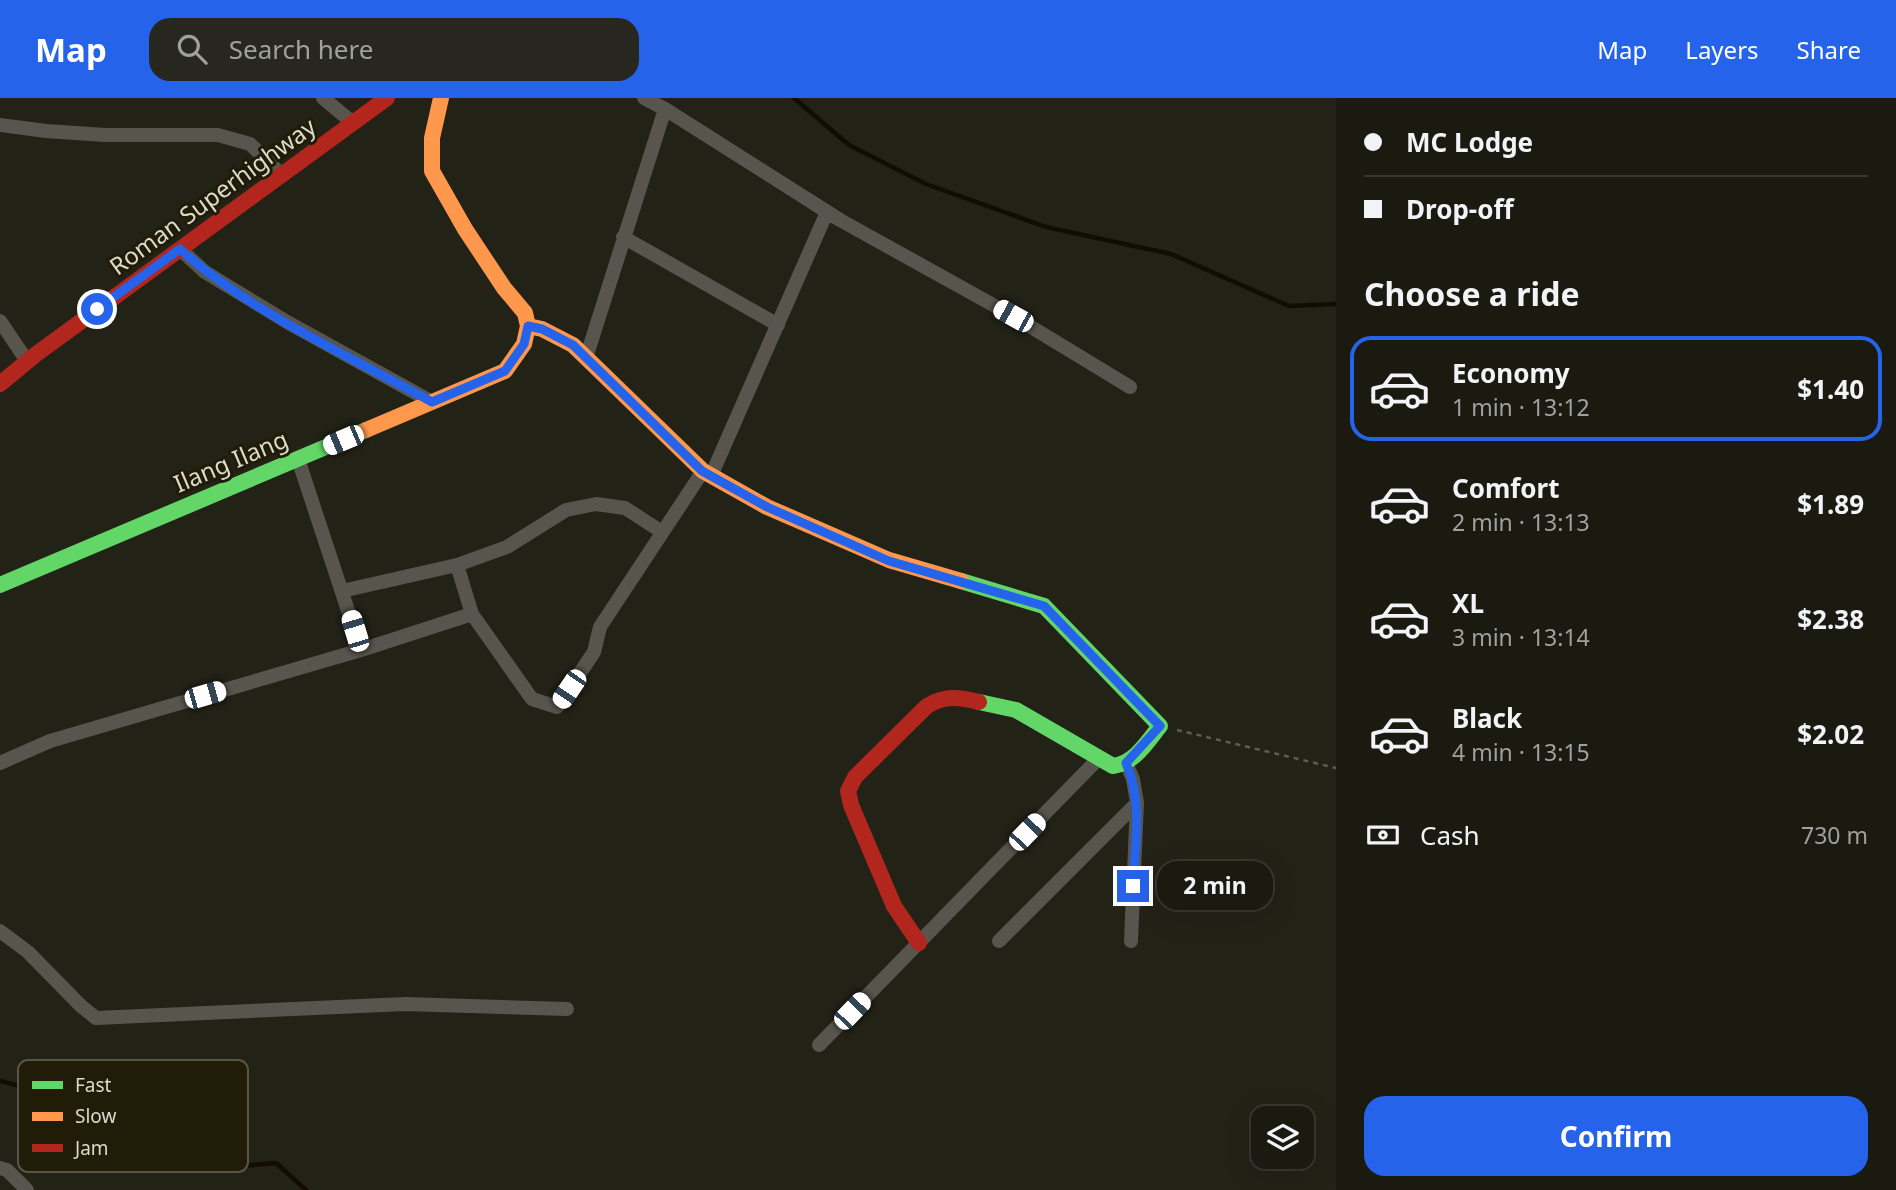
<!DOCTYPE html>
<html lang="en">
<head>
<meta charset="utf-8">
<style>
	body { margin:0; font-family:"Noto Sans",sans-serif; background:#27271f; color:#f1f3f6; height:100vh; display:flex; flex-direction:column; font-size:26px; white-space:nowrap }
	* { box-sizing:border-box; margin:0 }
	p { font-size:23px; color:#9fa19f }
	.icon { flex:none; width:38px; height:38px; fill:none; stroke:currentColor; stroke-width:2; stroke-linecap:round; stroke-linejoin:round }
	.map { position:relative; flex:1; overflow:hidden }
	.details { display:flex; flex-direction:column; background:#1a1a11; width:560px }
	.details>* { flex:none }
	.guide { display:grid; align-content:center; height:154px; padding:0 28px; background:#1a1a11 }
	.controls { position:absolute; left:1251px; top:1008px; display:grid; gap:14px }
	.controls a { display:grid; place-items:center; width:63px; height:63px; border-radius:14px; background:#1a1a11; box-shadow:0 7px 28px #0002,0 0 0 2px #383831; font-size:35px }
	.end { position:absolute; width:32px; height:32px; margin:-16px; border:9px solid #2563eb; background:#fff; box-shadow:0 0 0 4px #fff }
	.from { border-radius:50% }
	.bubble { position:absolute; height:49px; border-radius:21px; background:#1a1a11; box-shadow:0 7px 28px #0002,0 0 0 2px #383831; font-size:23px; font-weight:700; line-height:49px; text-align:center }
	.car { position:absolute; width:21px; height:42px; margin:-21px -10px; border-radius:9px; box-shadow:0 0 5px 2px #0007; background:linear-gradient(#fff 24%,#345 0 40%,#fff 0 76%,#345 0 86%,#fff 0) }
	.guide b { display:flex; align-items:center; gap:24px; height:66px; font-size:26px }
	.guide b+b { border-top:2px solid #383831 }
	.guide i { width:18px; height:18px; background:#f1f3f6 }
	ul { padding:0; list-style:none }
	li { display:flex; align-items:center; gap:21px; height:105px; margin:0 14px 10px; padding:0 14px; border:4px solid transparent; border-radius:21px }
	li div { flex:1 }
	li b { display:block; font-size:26px }
	li em { font-style:normal; font-weight:700 }
	li.selected { border-color:#2563eb }
	li>.icon { width:63px; height:63px; stroke-width:1.5 }
	h2 { padding:0 28px; font-size:32px; line-height:84px }
	.pay { display:flex; align-items:center; gap:18px; height:77px; padding:0 28px; font-size:26px }
	.pay p { margin-inline-start:auto }
	.button { display:flex; gap:14px; margin-top:auto; padding:14px 28px }
	.button a { flex:1; height:80px; border-radius:21px; background:#2563eb; color:#fff; font-size:28px; font-weight:700; line-height:80px; text-align:center }
	header { display:flex; align-items:center; gap:42px; box-sizing:border-box; height:98px; padding:0 35px; background:#2563eb; color:#fff }
	header strong { font-size:33px }
	nav { display:flex; gap:38px; margin-inline-start:auto; font-size:24px }
	.search { width:490px; height:63px; background:#27271f; display:flex; align-items:center; gap:18px; box-sizing:border-box; padding:0 24px; border-radius:21px; color:#9fa19f; font-size:26px }
	main { display:flex; flex:1; min-height:0 }
	.map>svg:first-child { display:block }
</style>
</head>
<body>
<header>
<strong>Map</strong>
<div class="search"><svg class="icon" aria-label="search" viewBox="0 0 24 24"><circle cx="10" cy="10" r="6"/><path d="M15 15l6 6"/></svg>Search here</div>
<nav><a>Map</a><a>Layers</a><a>Share</a></nav>
</header>
<main>
<div class="map">
<svg width="1336" height="1092" viewBox="0 0 1336 1092">
	<rect width="100%" height="100%" fill="#232217"/>
	<g fill="none" stroke-linecap="round" stroke-linejoin="round">
		<!-- stream -->
		<path stroke="#110d02" stroke-width="4.5" d="M794 0 849 47 926 86 1046 129 1171 156 1289 208 1336 206
			M0 983C61 1000 123 1009 187 1013L227 1069 276 1065 306 1092"/>
		<!-- path -->
		<path stroke="#5e5c54" stroke-width="2.5" stroke-dasharray="5 5" stroke-linecap="butt" d="M1177 632 1336 670"/>
		<!-- street -->
		<path stroke="#57554d" stroke-width="14" d="M323 0 353 25
			M644 0 665 11 840 122 1013 218 1130 289
			M0 27 46 33 105 37H218L250 46 282 77
			M623 139 778 227
			M180 151 205 174 287 224 432 304
			M0 223 27 263
			M586 260 665 11
			M298 361 361 552
			M711 378 827 114
			M457 467 507 449 566 412 596 406 625 410 662 434
			M342 493 457 467 472 516 532 601 557 609 594 554 600 529 703 373
			M0 665 50 643 361 552 472 516
			M1126 665 1133 681 1137 705 1131 843
			M0 833 28 854 81 908 96 920 405 906 567 911
			M999 843 1137 705
			M819 947 1099 660
			M0 1070 7 1072 27 1092"/>
		<!-- fast -->
		<path stroke="#63d668" stroke-width="16" d="M961 483 1044 508 1160 628C1147 644 1135 665 1113 668L1016 612 979 604
			M0 487 366 332"/>
		<!-- slow -->
		<path stroke="#ff974d" stroke-width="16" d="M528 228 542 231 573 247 703 373 767 409 889 462 961 483
			M366 332 505 273 524 246 528 228 525 215 504 190 465 131 432 73V40L441 0"/>
		<!-- jam -->
		<path stroke="#b3261e" stroke-width="16" d="M0 286 35 257 387 0
			M919 845 894 808 851 707 848 693 855 679 927 608C945 597 959 599 979 604"/>
	</g>
	<g fill="none" stroke-linecap="round" stroke-linejoin="round">
		<!-- route -->
		<path stroke="#2563eb" stroke-width="9" d="M97 211 180 151C248 213 351 259 432 304L505 273 524 246 528 228 542 231 573 247 702 373 767 409 889 463 1044 508 1160 628 1126 665C1143 703 1135 747 1133 788"/>
	</g>
	<g text-anchor="middle" stroke-width="6" stroke-linejoin="round" paint-order="stroke">
		<!-- street labels -->
		<g font-size="24" fill="#dcdacd" stroke="#201c07">
			<text transform="translate(213 99) rotate(-36)" y="8">Roman Superhighway</text>
			<text transform="translate(231 364) rotate(-23)" y="8">Ilang Ilang</text>
		</g>
	</g>
	<!-- legend -->
	<rect x="18" y="962" width="230" height="112" rx="10" fill="#201c07" stroke="#585542" stroke-width="2"/>
	<rect x="32" y="983" width="31" height="8" fill="#63d668"/>
	<rect x="32" y="1014" width="31" height="9" fill="#ff974d"/>
	<rect x="32" y="1046" width="31" height="8" fill="#b3261e"/>
	<g font-size="19" fill="#dcdacd">
		<text x="75" y="994">Fast</text>
		<text x="75" y="1025">Slow</text>
		<text x="75" y="1057">Jam</text>
	</g>
</svg>
<div class="controls">
<a><svg class="icon" aria-label="layers" viewBox="0 0 24 24"><path d="M12 4l9 5-9 5-9-5zM3 14l9 5 9-5"/></svg></a>
</div>
<i class="end from" style="left:97px;top:211px"></i>
<i class="end" style="left:1133px;top:788px"></i>
<div class="bubble" style="left:1157px;top:763px;width:116px">2 min</div>
<i class="car" style="left:1013px;top:218px;rotate:299deg"></i>
<i class="car" style="left:343px;top:342px;rotate:247deg"></i>
<i class="car" style="left:355px;top:533px;rotate:343deg"></i>
<i class="car" style="left:569px;top:591px;rotate:214deg"></i>
<i class="car" style="left:205px;top:597px;rotate:74deg"></i>
<i class="car" style="left:1027px;top:734px;rotate:44deg"></i>
<i class="car" style="left:852px;top:913px;rotate:44deg"></i>
</div>
<section class="details">
<div class="guide">
<b><i class="from"></i>MC Lodge</b>
<b><i></i>Drop-off</b>
</div>
<h2>Choose a ride</h2>
<ul>
<li class="selected"><svg class="icon" aria-label="car" viewBox="0 0 24 24"><path d="M5 17H2v-5l4-1 3-4h7l3 4 3 1v5h-3M9 17h6M6 11h13"/><circle cx="7" cy="17" r="2"/><circle cx="17" cy="17" r="2"/></svg><div><b>Economy</b><p>1 min · 13:12</p></div><em>$1.40</em></li>
<li><svg class="icon" aria-label="car" viewBox="0 0 24 24"><path d="M5 17H2v-5l4-1 3-4h7l3 4 3 1v5h-3M9 17h6M6 11h13"/><circle cx="7" cy="17" r="2"/><circle cx="17" cy="17" r="2"/></svg><div><b>Comfort</b><p>2 min · 13:13</p></div><em>$1.89</em></li>
<li><svg class="icon" aria-label="car" viewBox="0 0 24 24"><path d="M5 17H2v-5l4-1 3-4h7l3 4 3 1v5h-3M9 17h6M6 11h13"/><circle cx="7" cy="17" r="2"/><circle cx="17" cy="17" r="2"/></svg><div><b>XL</b><p>3 min · 13:14</p></div><em>$2.38</em></li>
<li><svg class="icon" aria-label="car" viewBox="0 0 24 24"><path d="M5 17H2v-5l4-1 3-4h7l3 4 3 1v5h-3M9 17h6M6 11h13"/><circle cx="7" cy="17" r="2"/><circle cx="17" cy="17" r="2"/></svg><div><b>Black</b><p>4 min · 13:15</p></div><em>$2.02</em></li>
</ul>
<div class="pay"><svg class="icon" aria-label="cash" viewBox="0 0 24 24"><path d="M3 7h18v10H3z"/><circle cx="12" cy="12" r="2"/></svg>Cash<p>730 m</p></div>
<div class="button"><a>Confirm</a></div>
</section>
</main>
</body>
</html>
